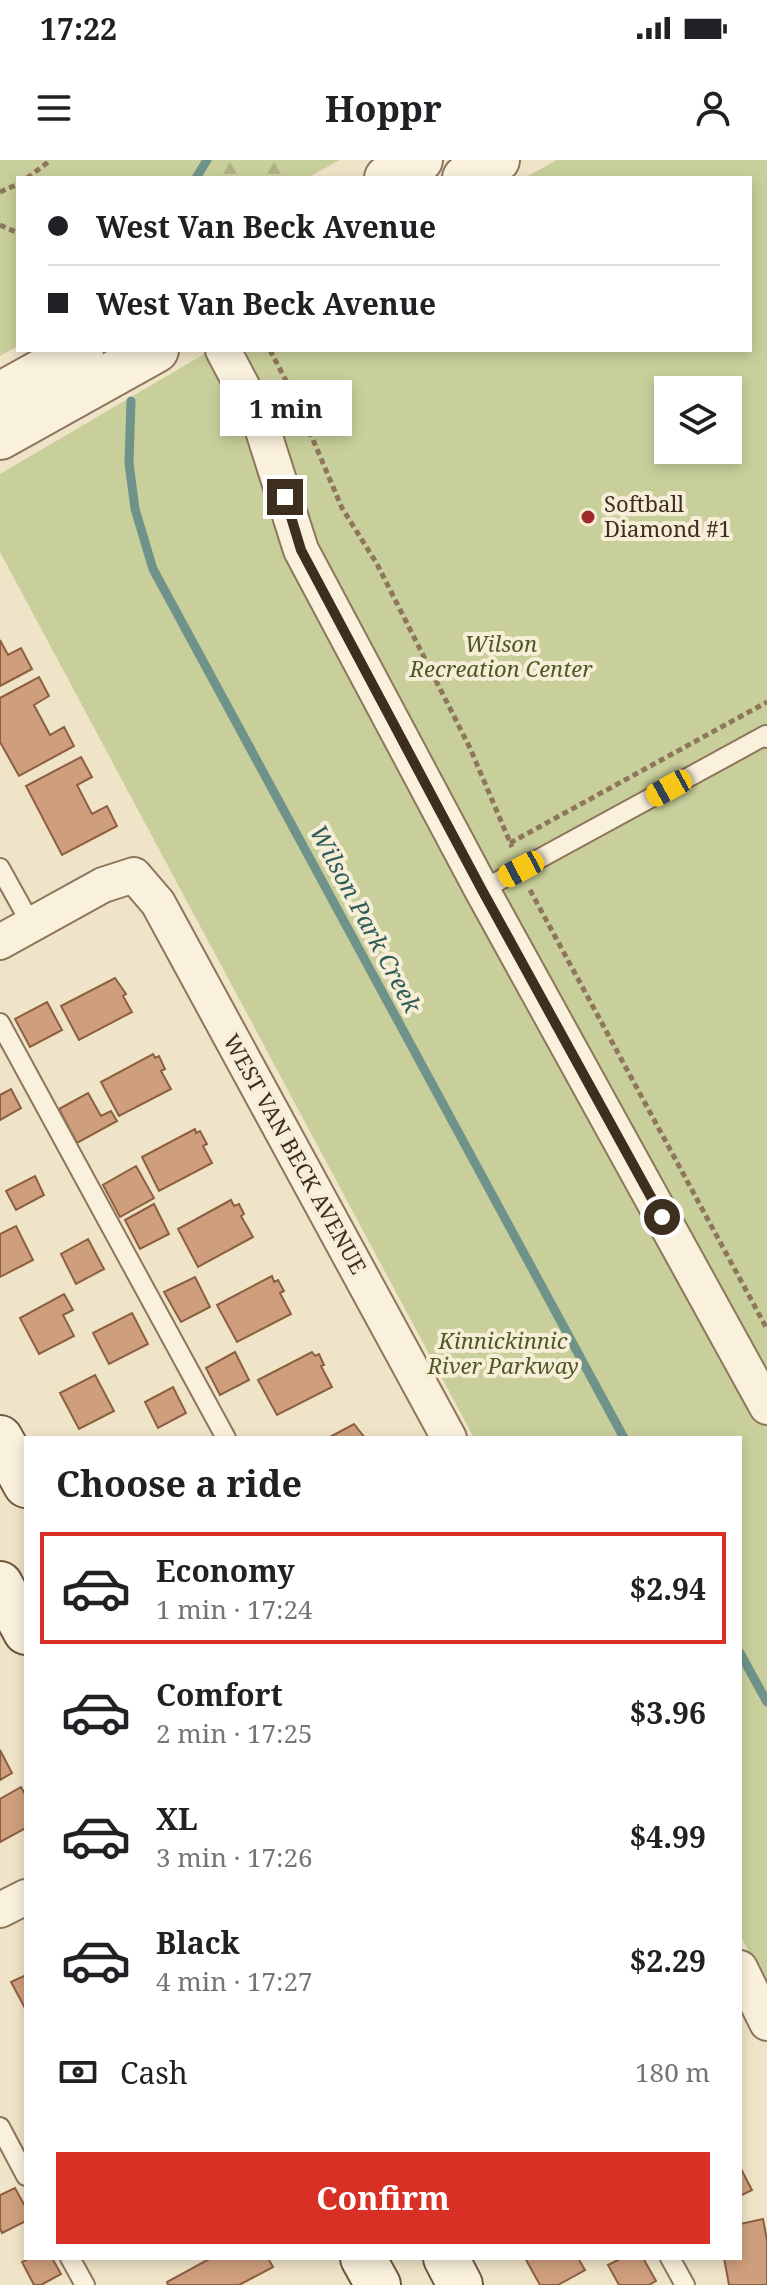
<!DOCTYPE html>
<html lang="en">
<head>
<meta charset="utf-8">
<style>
	body { margin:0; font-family:"Noto Serif",serif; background:#f6f6f6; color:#202124; height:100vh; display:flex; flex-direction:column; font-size:30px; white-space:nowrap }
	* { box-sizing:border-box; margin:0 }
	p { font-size:26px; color:#757577 }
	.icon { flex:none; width:44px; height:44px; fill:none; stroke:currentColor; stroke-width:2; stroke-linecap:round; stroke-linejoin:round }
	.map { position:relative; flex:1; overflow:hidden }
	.panel { position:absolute; left:24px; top:1276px; width:718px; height:824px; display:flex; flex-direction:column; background:#fff; border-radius:0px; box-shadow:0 4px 12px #0003 }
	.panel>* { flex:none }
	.hud { position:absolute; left:16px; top:16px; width:736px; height:176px; border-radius:0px; box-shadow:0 4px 12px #0003; display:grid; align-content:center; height:176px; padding:0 32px; background:#fff }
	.fabs { position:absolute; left:654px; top:216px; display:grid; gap:16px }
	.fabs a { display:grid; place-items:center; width:88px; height:88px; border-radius:0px; background:#fff; box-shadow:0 4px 12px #0003; font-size:40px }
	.end { position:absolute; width:36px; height:36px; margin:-18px; border:10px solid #3d2e20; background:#fff; box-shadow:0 0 0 4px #fff }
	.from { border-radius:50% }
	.bubble { position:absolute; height:56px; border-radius:0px; background:#fff; box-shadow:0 4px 12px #0003; font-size:26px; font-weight:700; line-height:56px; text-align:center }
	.car { position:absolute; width:24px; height:48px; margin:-24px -12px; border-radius:10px; box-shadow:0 0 6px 2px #0007; background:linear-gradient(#f5c518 24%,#345 0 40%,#f5c518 0 76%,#345 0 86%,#f5c518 0) }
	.hud b { display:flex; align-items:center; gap:28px; height:76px; font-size:30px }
	.hud b+b { border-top:2px solid #e0e0e0 }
	.hud i { width:20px; height:20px; background:#202124 }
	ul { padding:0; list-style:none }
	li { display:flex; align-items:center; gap:24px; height:112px; margin:0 16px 12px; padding:0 16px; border:4px solid transparent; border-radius:0px }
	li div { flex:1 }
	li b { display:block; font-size:30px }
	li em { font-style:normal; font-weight:700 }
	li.current { border-color:#d93025 }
	li>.icon { width:72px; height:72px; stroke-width:1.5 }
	h2 { padding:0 32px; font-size:36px; line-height:96px }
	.pay { display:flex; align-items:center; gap:20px; height:88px; padding:0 32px; font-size:30px }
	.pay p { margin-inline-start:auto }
	.cta { display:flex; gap:16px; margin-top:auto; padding:16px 32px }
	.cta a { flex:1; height:92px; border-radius:0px; background:#d93025; color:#fff; font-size:32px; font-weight:700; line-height:92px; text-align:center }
	.status { display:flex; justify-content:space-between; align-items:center; height:56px; padding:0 40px; background:#fff; direction:ltr }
	.status svg { height:22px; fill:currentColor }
	header { display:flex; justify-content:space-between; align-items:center; height:104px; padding:0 32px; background:#fff; font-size:36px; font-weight:700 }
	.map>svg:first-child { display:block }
</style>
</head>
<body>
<div class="status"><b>17:22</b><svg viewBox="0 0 49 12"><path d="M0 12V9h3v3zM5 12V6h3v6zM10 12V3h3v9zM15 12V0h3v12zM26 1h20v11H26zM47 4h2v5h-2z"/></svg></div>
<header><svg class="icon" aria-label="menu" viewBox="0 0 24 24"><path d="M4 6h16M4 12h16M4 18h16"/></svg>Hoppr<svg class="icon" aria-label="person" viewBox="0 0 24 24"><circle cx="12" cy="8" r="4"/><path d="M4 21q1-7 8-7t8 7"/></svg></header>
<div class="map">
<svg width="767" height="2125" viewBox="0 0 767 2125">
	<defs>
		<pattern id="forest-firs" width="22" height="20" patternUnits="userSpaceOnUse" patternTransform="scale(2)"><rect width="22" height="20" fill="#c9cf9b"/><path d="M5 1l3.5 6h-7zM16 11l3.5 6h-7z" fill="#aeb285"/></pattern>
	</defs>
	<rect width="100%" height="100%" fill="#f0e4c8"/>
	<!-- green -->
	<path fill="#c9cf9b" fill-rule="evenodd" d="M0 0H340L307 18H18V186L0 196Z
		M557 0H767V1825L740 1775V1278H474L0 392V314L211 190H750V18H524ZM668 230H728V290H668Z"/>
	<!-- forest -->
	<path fill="url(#forest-firs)" d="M205 0H311L279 18H218Z"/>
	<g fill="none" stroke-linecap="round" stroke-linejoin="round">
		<!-- stream -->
		<path stroke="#6f938a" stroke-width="9" d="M196 18 207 0
			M131 241 129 303 135 349 153 409 624 1278
			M740 1493 767 1542"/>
	</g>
	<!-- building -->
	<path fill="#cf9f7d" stroke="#8d5f41" stroke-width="2" d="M0 480 8 495 21 488 32 509 0 526Z
		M39 517 49 536 34 545 50 575 64 567 74 586 19 616 0 582V538Z
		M81 597 92 617 77 625 92 654 107 646 117 666 62 695 26 626Z
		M115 818 126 834 123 836 132 852 79 880 61 846Z
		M47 842 62 870 30 887 15 859Z
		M153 894 155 898 159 896 165 909 161 911 171 929 119 956 101 922Z
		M11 929 21 948 0 960V935Z
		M88 933 101 956 111 951 117 961 77 983 59 949Z
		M195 969 196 973 200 971 207 984 203 986 212 1003 159 1031 142 997Z
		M136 1006 154 1038 120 1057 103 1025Z
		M35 1016 44 1035 16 1050 6 1031Z
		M231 1040 234 1046 239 1044 244 1054 241 1056 253 1077 198 1107 178 1069Z
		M154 1044 169 1074 140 1089 125 1060Z
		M16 1066 33 1100 0 1117V1074Z
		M88 1079 104 1109 76 1124 61 1094Z
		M272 1116 274 1122 278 1120 284 1131 280 1133 291 1154 237 1182 217 1145Z
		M195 1117 210 1147 181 1162 164 1132Z
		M64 1134 73 1150 63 1155 74 1176 39 1194 20 1158Z
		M132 1153 148 1184 109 1204 93 1173Z
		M235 1192 249 1220 220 1235 206 1208Z
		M312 1192 315 1196 319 1194 324 1205 321 1206 332 1227 277 1255 258 1220Z
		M95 1215 114 1251 79 1269 60 1233Z
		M173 1227 186 1253 158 1268 145 1242Z
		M354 1264 365 1278H328Z
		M0 1590 12 1613 0 1620Z
		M21 1627 26 1636V1668L0 1682V1639Z
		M26 1815V1850L11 1822Z
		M740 2007 752 2030 740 2036Z
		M15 2028 26 2048V2061L2 2073 0 2068V2035Z
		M763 2059 767 2080V2125H729L724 2098H740V2064Z
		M30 2098H52L61 2114 41 2125H34L22 2102Z
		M211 2098H268L273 2107 239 2125H168L167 2122Z
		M525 2098H578L585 2110 558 2125H540Z
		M622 2098H643L656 2121 649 2125H619L608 2105Z"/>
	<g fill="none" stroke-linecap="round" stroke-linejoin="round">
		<defs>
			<path id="service" d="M0 708 31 764
				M482 730 766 575 767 578
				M0 863 226 1278
				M0 1967 26 2016
				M70 2098 85 2125
				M670 2098 685 2125"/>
			<path id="minor" d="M223 190 259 258 301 390 482 730 767 1247
				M0 782 103 725 134 715 158 743 449 1278
				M0 1750 26 1737
				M740 1808 767 1863"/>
			<path id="tertiary" d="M387 18 420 0
				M465 18 497 0
				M0 235 81 190
				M0 277 156 190"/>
			<path id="secondary" d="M0 1278 26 1325
				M0 1424 26 1472
				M363 2098 378 2125
				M446 2098 460 2125"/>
		</defs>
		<!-- service casing -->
		<use href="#service" stroke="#8d765c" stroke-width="22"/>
		<!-- minor casing -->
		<use href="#minor" stroke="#8d765c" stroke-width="38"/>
		<!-- tertiary casing -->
		<use href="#tertiary" stroke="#8d765c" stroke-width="48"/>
		<!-- secondary casing -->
		<use href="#secondary" stroke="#6f573f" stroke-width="48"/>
		<!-- path -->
		<path stroke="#8d765c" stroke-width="5" stroke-dasharray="6 4" stroke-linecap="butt" d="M27 18 51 0
			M0 32 18 24
			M0 65 18 73
			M270 190 297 242 342 348 377 404 470 588 512 687
			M510 683 767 542
			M530 730 767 1169"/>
		<!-- service -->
		<use href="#service" stroke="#faf1dc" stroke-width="18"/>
		<!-- minor -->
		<use href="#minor" stroke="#faf1dc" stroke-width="34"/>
		<!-- tertiary -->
		<use href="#tertiary" stroke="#faf1dc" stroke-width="44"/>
		<!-- secondary -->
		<use href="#secondary" stroke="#faf1dc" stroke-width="44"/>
	</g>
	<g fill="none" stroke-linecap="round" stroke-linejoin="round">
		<!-- route -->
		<path stroke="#3d2e20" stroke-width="10" d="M285 337 301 390 482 730 662 1057"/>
	</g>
	<!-- markers -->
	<circle fill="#9e2a2b" stroke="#f7eed8" stroke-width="3" cx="588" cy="357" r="8"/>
	<g text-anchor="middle" stroke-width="8" stroke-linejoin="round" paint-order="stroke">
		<!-- poi labels -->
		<g font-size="22" fill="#3d2e20" stroke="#f7eed8" text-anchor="start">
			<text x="604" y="352">Softball<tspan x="604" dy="25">Diamond #1</tspan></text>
		</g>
		<!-- park labels -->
		<g font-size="22" font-style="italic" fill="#4d5a26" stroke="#f7eed8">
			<text x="501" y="492">Wilson<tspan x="501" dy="25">Recreation Center</tspan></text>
			<text x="503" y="1189">Kinnickinnic<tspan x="503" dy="25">River Parkway</tspan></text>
		</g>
		<!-- street labels -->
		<g font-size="22" fill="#3d2e20" stroke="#f7eed8">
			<text transform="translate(295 994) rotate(61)" y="8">WEST VAN BECK AVENUE</text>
		</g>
		<!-- water labels -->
		<g font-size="24" font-style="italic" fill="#2f5d5a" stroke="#f7eed8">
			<text transform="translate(365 759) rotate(62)" y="8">Wilson Park Creek</text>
		</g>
	</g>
</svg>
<div class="fabs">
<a><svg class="icon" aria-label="layers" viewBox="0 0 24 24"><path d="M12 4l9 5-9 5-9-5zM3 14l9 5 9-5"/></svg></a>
</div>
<i class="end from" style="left:662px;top:1057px"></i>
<i class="end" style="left:285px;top:337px"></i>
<div class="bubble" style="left:220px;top:220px;width:132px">1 min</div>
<i class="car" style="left:669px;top:628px;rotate:241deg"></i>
<i class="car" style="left:521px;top:709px;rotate:242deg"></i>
<div class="hud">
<b><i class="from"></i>West Van Beck Avenue</b>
<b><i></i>West Van Beck Avenue</b>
</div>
<section class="panel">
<h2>Choose a ride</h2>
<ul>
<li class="current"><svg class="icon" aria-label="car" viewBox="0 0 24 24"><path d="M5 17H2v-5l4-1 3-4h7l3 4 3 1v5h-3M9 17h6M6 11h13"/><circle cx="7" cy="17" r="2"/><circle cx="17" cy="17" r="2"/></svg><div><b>Economy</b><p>1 min · 17:24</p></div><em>$2.94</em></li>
<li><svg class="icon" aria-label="car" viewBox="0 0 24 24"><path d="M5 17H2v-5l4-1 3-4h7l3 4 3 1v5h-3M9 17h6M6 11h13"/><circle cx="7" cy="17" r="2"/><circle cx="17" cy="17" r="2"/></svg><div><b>Comfort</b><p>2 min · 17:25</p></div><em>$3.96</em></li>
<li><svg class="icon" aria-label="car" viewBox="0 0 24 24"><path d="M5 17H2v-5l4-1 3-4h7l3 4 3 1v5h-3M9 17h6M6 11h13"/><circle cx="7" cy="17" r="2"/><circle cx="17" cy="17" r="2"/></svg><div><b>XL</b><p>3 min · 17:26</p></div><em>$4.99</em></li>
<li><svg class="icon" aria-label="car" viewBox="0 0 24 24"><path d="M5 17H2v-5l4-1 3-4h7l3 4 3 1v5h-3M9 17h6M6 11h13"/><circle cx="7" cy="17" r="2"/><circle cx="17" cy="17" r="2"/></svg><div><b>Black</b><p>4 min · 17:27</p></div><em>$2.29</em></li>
</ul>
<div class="pay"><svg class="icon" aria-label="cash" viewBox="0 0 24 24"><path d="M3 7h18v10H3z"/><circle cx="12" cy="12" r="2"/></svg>Cash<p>180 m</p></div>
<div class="cta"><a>Confirm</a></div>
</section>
</div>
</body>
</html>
